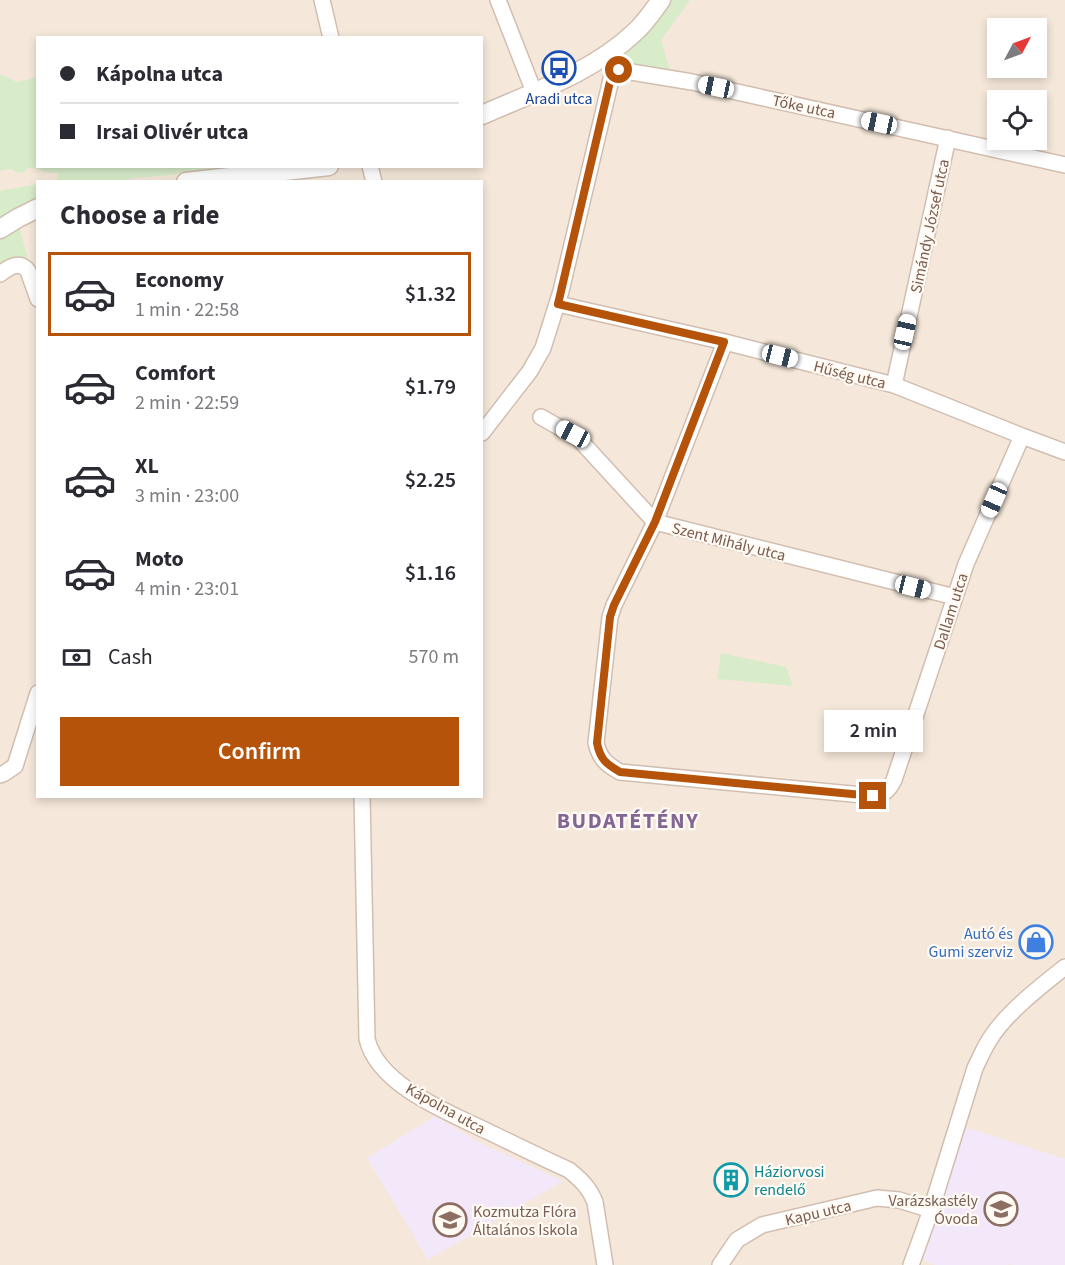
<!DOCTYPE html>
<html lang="en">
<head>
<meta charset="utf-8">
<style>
	body { margin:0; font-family:"Source Sans 3",sans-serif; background:#f2f2f3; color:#2b2b33; height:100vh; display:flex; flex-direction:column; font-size:22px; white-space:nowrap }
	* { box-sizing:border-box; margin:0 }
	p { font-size:20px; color:#7c7c81 }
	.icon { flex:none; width:33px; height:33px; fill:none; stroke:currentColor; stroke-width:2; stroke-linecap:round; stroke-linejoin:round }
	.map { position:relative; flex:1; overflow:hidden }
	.side { position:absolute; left:36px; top:180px; width:447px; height:618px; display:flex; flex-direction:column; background:#fff; border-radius:0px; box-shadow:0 3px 9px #0003 }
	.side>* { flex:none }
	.guide { position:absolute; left:36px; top:36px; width:447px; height:132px; border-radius:0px; box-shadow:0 3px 9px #0003; display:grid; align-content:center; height:132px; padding:0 24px; background:#fff }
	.needle { width:39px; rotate:49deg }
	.controls { position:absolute; left:987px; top:18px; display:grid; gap:12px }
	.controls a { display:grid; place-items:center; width:60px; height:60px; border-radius:0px; background:#fff; box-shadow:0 3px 9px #0003; font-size:30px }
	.end { position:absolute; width:27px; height:27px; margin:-14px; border:8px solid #b45309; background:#fff; box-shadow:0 0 0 3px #fff }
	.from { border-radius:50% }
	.bubble { position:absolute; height:42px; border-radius:0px; background:#fff; box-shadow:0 3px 9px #0003; font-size:20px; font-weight:600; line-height:42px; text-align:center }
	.car { position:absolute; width:18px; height:36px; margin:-18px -9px; border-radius:8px; box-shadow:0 0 4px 2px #0007; background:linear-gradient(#fff 24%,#345 0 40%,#fff 0 76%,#345 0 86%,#fff 0) }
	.guide b { display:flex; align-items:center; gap:21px; height:57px; font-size:22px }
	.guide b+b { border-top:2px solid #e1e1e2 }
	.guide i { width:15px; height:15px; background:#2b2b33 }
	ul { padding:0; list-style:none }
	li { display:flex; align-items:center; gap:18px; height:84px; margin:0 12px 9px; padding:0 12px; border:3px solid transparent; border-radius:0px }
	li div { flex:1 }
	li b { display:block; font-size:22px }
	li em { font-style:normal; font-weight:600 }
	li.on { border-color:#b45309 }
	li>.icon { width:54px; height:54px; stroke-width:1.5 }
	h2 { padding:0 24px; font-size:27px; line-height:72px }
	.pay { display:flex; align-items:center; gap:15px; height:66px; padding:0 24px; font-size:22px }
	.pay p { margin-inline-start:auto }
	.cta { display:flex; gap:12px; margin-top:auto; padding:12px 24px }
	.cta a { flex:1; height:69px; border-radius:0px; background:#b45309; color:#fff; font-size:24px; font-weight:600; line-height:69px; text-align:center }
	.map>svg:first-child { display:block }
</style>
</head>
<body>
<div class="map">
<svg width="1065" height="1265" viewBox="0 0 1065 1265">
	<rect width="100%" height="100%" fill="#fdf6ec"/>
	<!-- residential -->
	<path fill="#f5e8da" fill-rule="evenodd" d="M0 0H1065V1265H0ZM998 28H1036V68H998ZM38 38H482V166H38ZM998 100H1036V140H998ZM38 182H482V796H38Z"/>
	<!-- education -->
	<path fill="#f3e8fa" d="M435 1116 476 1141 563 1181 428 1260 367 1158Z
		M964 1127 1065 1159V1265H1013L1009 1264 1008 1265H935L921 1259Z"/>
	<!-- green -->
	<path fill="#d8ecc9" d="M663 0H690L661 40 670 70 640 80 616 81 617 60Z
		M0 74 17 82 37 77 38 166 269 167 136 178 113 182 50 181 58 180 57 173C44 173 40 168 28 168L25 172 18 173 11 169 0 171Z
		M37 184V200L0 220V191Z
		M19 226 29 262 0 269V238Z
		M721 653 786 667 793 686 717 679Z"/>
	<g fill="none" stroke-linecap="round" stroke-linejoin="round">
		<defs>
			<path id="minor" d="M322 0 331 38
				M498 0 534 92
				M613 69 692 82 1065 165
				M370 166 374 182
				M0 274C9 267 20 260 28 271L38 299
				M558 304 725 342 894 385 1022 436 1065 452
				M725 342 655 522 614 605 610 617 596 743C600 759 606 764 620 772L873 796C885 794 889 790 894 780L966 564 1022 436
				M894 385 948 138
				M541 417 578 438 655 522 955 597
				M482 433 530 371 543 348 561 291 609 88 613 69 607 61
				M0 775 3 774 15 766 38 693
				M362 796 367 1039C378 1086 450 1113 489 1132 516 1145 542 1158 569 1170 581 1180 589 1187 595 1202L605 1265
				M720 1265 737 1240 762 1225 877 1198 899 1200 931 1210
				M911 1265 931 1210 975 1068C980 1058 984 1048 990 1039 1006 1013 1041 986 1065 967"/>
			<path id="tertiary" d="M482 115C534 92 593 72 635 32 645 23 653 11 661 0
				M186 182 329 166
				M0 229 18 218 38 208"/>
		</defs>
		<!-- minor casing -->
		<use href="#minor" stroke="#d1beb0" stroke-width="18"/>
		<!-- tertiary casing -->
		<use href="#tertiary" stroke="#d1beb0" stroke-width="21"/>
		<!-- minor -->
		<use href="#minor" stroke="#fff" stroke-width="15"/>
		<!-- tertiary -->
		<use href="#tertiary" stroke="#fff" stroke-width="18"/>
	</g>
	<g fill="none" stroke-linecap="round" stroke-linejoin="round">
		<!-- route -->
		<path stroke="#b45309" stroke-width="8" d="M619 70 613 69 558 304 724 342 655 522 614 605 610 617 597 743C600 759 606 764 620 772L873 796"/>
	</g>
	<!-- icons -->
	<defs>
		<symbol id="bus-ring" viewBox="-11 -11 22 22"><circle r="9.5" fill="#fffaf3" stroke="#1a4fb4" stroke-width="1.5"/><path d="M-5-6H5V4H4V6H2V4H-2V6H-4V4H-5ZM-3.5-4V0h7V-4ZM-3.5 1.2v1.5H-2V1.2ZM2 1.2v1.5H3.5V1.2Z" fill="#1a4fb4"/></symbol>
		<symbol id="shop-ring" viewBox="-11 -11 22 22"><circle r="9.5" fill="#fffaf3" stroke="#3f7fe0" stroke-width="1.5"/><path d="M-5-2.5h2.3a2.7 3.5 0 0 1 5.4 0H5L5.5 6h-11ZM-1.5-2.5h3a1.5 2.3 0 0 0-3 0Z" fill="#3f7fe0"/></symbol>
		<symbol id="building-ring" viewBox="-11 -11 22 22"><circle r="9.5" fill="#fffaf3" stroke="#0f9aa8" stroke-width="1.5"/><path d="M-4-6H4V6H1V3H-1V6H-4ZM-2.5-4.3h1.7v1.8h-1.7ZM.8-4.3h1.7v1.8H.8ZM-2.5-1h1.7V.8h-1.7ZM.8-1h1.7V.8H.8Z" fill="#0f9aa8"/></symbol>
		<symbol id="school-ring" viewBox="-11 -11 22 22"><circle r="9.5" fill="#fffaf3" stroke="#8d6e63" stroke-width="1.5"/><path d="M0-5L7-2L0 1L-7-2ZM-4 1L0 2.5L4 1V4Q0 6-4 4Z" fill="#8d6e63"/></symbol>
	</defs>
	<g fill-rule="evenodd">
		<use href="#bus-ring" x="540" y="49" width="38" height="38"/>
		<use href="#shop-ring" x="1017" y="923" width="38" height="38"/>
		<use href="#building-ring" x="712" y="1161" width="38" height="38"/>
		<use href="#school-ring" x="982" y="1190" width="38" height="38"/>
		<use href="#school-ring" x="431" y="1201" width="38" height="38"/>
	</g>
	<g text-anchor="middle" stroke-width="4.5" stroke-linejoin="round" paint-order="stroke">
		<!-- transit labels -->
		<g font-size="16" fill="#164399" stroke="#fffaf3">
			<text x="559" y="104">Aradi utca</text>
		</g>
		<!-- street labels -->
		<g font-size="16" fill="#7a5c4d" stroke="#fffaf3">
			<text transform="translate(804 106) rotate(12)" y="6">Tőke utca</text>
			<text transform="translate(929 226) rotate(-78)" y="6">Simándy József utca</text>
			<text transform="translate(850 374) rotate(14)" y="6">Hűség utca</text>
			<text transform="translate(729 541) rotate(14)" y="6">Szent Mihály utca</text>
			<text transform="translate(950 611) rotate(-72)" y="6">Dallam utca</text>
			<text transform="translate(446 1108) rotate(29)" y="6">Kápolna utca</text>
			<text transform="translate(818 1212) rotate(-13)" y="6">Kapu utca</text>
		</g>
		<!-- shop labels -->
		<g font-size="16" fill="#366cbe" stroke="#fffaf3" text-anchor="end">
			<text x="1013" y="939">Autó és<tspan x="1013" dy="18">Gumi szerviz</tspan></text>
		</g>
		<!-- culture labels -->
		<g font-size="16" fill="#0d838f" stroke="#fffaf3" text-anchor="start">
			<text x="754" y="1177">Háziorvosi<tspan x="754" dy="18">rendelő</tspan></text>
		</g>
		<!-- education labels -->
		<g font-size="16" fill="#785e54" stroke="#fffaf3" text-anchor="end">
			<text x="978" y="1206">Varázskastély<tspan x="978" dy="18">Óvoda</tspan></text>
			<text x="473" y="1217" text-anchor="start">Kozmutza Flóra<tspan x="473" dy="18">Általános Iskola</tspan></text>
		</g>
		<!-- district labels -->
		<g font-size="22" font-weight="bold" letter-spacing="1.5" fill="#846695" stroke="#fffaf3">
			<text x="628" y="828">BUDATÉTÉNY</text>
		</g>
	</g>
</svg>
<div class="controls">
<a><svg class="needle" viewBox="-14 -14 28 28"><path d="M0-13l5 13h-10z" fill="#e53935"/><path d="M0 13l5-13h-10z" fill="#7c7c81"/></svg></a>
<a><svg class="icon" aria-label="locate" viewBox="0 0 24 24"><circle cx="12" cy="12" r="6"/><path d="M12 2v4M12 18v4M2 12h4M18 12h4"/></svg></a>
</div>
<i class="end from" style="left:619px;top:70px"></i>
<i class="end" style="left:873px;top:796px"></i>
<div class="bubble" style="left:824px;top:710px;width:99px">2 min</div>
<i class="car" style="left:716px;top:87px;rotate:282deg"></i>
<i class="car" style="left:879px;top:123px;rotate:282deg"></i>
<i class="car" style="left:905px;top:332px;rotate:13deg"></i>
<i class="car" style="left:780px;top:356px;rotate:104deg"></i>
<i class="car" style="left:573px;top:434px;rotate:298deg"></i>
<i class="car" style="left:994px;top:500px;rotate:204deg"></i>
<i class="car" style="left:913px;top:587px;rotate:104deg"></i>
<div class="guide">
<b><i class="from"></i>Kápolna utca</b>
<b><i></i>Irsai Olivér utca</b>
</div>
<section class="side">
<h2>Choose a ride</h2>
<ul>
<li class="on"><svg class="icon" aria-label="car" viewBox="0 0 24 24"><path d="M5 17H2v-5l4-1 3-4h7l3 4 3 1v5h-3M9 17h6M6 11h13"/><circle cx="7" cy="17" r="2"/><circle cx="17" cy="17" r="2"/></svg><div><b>Economy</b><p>1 min · 22:58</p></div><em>$1.32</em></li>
<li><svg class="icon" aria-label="car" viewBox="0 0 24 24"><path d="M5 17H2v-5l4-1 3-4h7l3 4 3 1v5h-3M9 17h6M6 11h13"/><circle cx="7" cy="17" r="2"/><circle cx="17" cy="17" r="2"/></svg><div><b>Comfort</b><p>2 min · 22:59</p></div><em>$1.79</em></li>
<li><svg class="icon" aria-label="car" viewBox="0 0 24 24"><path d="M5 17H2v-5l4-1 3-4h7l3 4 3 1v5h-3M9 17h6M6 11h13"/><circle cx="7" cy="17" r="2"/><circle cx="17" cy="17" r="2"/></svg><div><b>XL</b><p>3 min · 23:00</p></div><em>$2.25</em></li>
<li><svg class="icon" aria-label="car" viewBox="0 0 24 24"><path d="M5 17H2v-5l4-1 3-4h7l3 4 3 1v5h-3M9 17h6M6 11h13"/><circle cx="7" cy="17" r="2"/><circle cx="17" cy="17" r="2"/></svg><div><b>Moto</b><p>4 min · 23:01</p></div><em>$1.16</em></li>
</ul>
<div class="pay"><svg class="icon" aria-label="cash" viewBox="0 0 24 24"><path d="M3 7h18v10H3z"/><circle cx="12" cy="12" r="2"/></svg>Cash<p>570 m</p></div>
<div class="cta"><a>Confirm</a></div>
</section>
</div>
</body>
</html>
